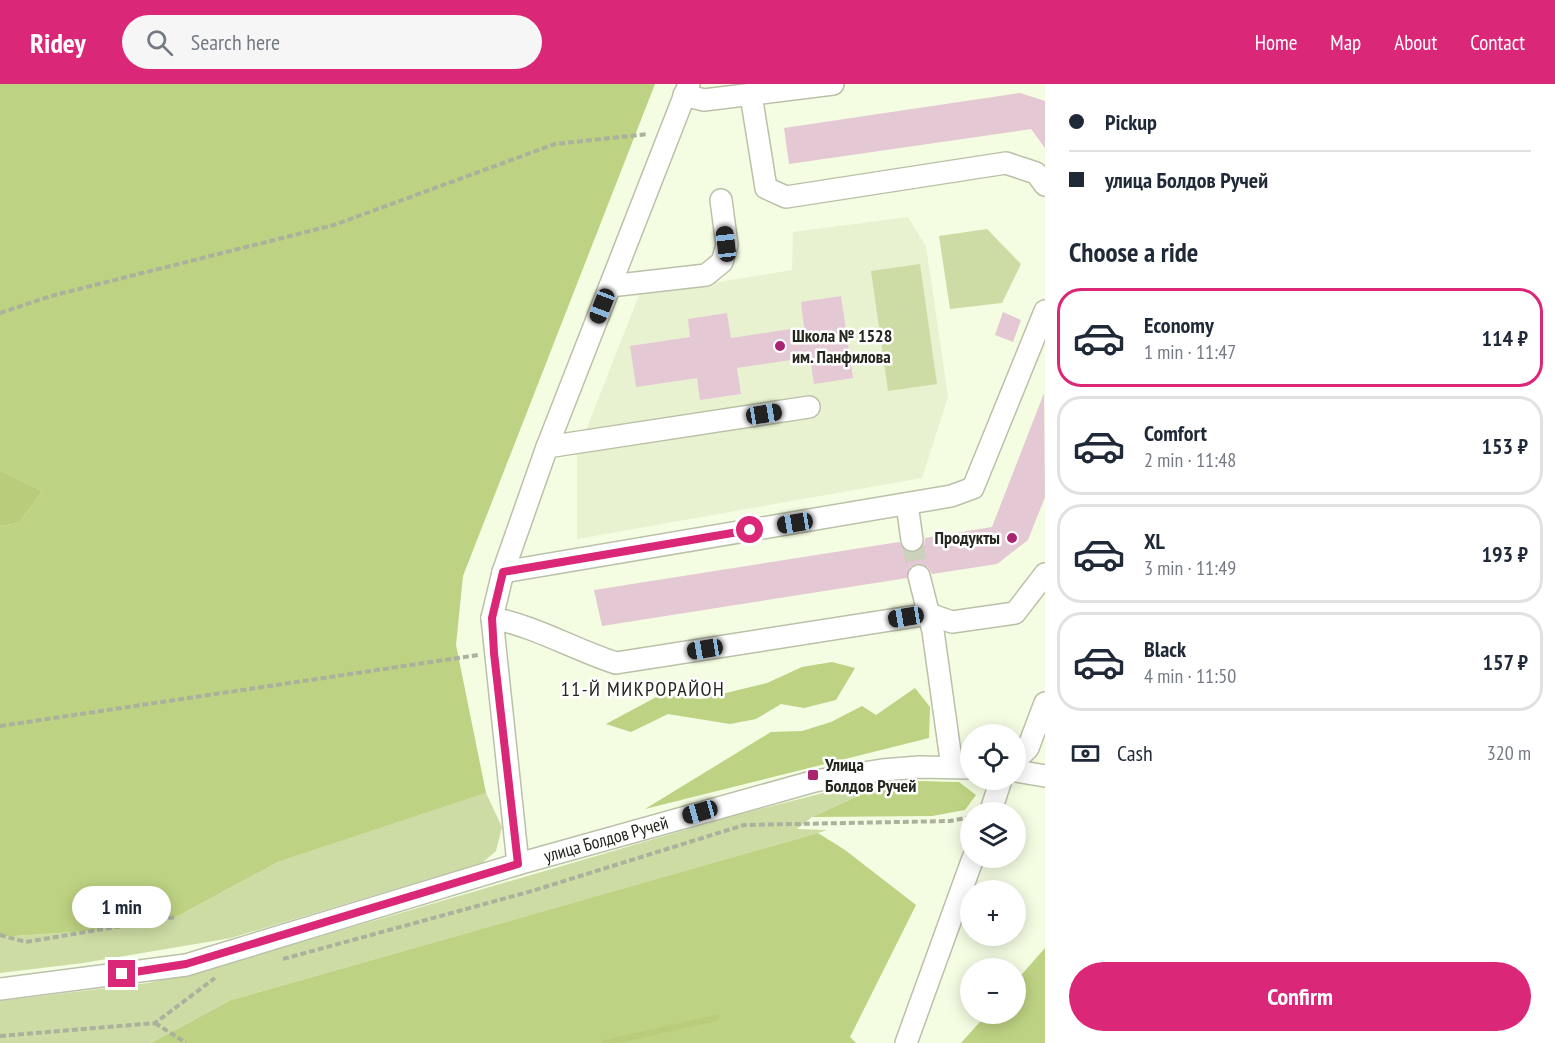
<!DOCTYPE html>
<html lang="en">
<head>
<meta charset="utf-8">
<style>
	body { margin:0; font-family:"PT Sans Narrow",sans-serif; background:#f6f6f7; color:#1f2937; height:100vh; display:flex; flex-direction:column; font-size:22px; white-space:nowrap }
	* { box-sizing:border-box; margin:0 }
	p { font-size:20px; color:#747a83 }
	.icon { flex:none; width:33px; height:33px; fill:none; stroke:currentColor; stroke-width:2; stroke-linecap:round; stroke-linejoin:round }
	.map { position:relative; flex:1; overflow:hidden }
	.drawer { display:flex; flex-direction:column; background:#fff; width:510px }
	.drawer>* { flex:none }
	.top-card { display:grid; align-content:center; height:132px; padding:0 24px; background:#fff }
	.tools { position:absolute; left:960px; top:640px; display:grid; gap:12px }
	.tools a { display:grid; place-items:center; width:66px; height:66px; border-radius:50%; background:#fff; box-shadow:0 3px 15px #0003; font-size:30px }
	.end { position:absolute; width:27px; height:27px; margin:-14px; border:8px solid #db2777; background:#fff; box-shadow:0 0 0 3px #fff }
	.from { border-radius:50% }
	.bubble { position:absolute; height:42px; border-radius:21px; background:#fff; box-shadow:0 3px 15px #0003; font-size:20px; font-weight:600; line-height:42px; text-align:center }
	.car { position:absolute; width:18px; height:36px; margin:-18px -9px; border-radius:8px; box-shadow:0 0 4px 2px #0007; background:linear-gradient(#222 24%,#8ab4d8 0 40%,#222 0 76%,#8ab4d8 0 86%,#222 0) }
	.top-card b { display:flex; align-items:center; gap:21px; height:57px; font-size:22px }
	.top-card b+b { border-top:2px solid #e0e1e3 }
	.top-card i { width:15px; height:15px; background:#1f2937 }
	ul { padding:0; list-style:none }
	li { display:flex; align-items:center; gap:18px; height:99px; margin:0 12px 9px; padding:0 12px; border:3px solid #e0e1e3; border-radius:24px }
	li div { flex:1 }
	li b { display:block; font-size:22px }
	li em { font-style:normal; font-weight:600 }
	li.current { border-color:#db2777 }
	li>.icon { width:54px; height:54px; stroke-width:1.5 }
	h2 { padding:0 24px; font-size:27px; line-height:72px }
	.pay { display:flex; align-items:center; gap:15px; height:66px; padding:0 24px; font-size:22px }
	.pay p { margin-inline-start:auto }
	.primary-button { display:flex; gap:12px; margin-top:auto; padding:12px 24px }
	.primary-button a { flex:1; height:69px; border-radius:36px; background:#db2777; color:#fff; font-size:24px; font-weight:600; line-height:69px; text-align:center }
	header { display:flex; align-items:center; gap:36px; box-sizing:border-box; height:84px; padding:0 30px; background:#db2777; color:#fff }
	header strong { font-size:28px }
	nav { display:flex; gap:33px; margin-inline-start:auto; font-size:21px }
	.search { width:420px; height:54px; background:#f6f6f7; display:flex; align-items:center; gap:15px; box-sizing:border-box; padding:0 21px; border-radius:33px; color:#747a83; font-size:22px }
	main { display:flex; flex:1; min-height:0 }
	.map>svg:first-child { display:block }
</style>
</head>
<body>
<header>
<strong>Ridey</strong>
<div class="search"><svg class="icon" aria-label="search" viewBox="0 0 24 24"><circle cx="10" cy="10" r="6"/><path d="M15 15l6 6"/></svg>Search here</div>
<nav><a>Home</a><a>Map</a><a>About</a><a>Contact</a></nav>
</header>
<main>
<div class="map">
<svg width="1045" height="959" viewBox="0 0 1045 959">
	<rect width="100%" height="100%" fill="#f4fce2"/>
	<!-- built -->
	<path fill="#e8f2d1" d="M908 133 926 162 948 313 922 394 577 455V369L639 211 792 186 793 148Z"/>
	<!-- green -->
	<path fill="#cddca5" d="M987 145 1021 180 1002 219 950 225 939 152Z
		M920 180 937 300 888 307 871 187Z
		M878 703 812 733 797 745 827 746 818 749 231 916 151 959H0V917L148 899 209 885 736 731 839 705Z
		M486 709 502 743 496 767 482 779 231 854 83 879 0 889V853L89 847 176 833 278 778Z"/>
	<!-- forest -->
	<path fill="#bdd282" d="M0 0H655L463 492 456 561 486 709 278 778 176 833 89 847 0 853V442L19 439 42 407 0 386Z
		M832 578 855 584 836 616 804 624 781 620 756 635 730 640 668 630 631 648 606 640 660 611 701 615 767 599 802 583Z
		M915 604 930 623 929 654 645 725 771 648 802 647 831 638 862 622 876 631Z
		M915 697 959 698 976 711 965 726 932 732 812 733 878 703Z
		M818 749 845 766 916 821 850 953 856 959H151L231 916Z
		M1045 864V959H961L987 930H1016V897Z"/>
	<!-- water -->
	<path fill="#b8cc7c" d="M0 386 42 407 19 439 0 442Z"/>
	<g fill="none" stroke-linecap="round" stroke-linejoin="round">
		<!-- stream -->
		<path stroke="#b8cc7c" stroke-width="6" d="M605 959 716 934"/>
	</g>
	<!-- building -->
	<path fill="#e4c8d3" d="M1020 9 1045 17V64L1031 45 789 80 784 44Z
		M841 212 853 294 814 300 810 273 737 284 741 310 700 316 697 294 636 303 630 262 690 253 688 235 727 229 731 254 804 243 801 218Z
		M1003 228 1021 236 1013 258 995 251Z
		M1044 309 1045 413 1028 456 997 480 932 490 928 483 916 480 910 483 907 494 602 542 594 506 899 458 907 468H914L924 461 925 454 992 443Z"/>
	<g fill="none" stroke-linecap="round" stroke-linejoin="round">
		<!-- minor-tunnel -->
		<path stroke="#cbd1bb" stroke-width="21" stroke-dasharray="21 10" stroke-linecap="butt" d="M912 456 919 492"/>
		<defs>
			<g id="minor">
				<path d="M684 11 704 16 833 0"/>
				<path d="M751 11 766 104 786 113 1006 79 1036 89 1045 101"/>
				<path d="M610 202 706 191 722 178 727 161 721 116"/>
				<path d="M547 363 809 323"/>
				<path d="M907 420 912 456"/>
				<path d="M503 488 951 412 973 404 1045 227"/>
				<path d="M919 492 933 547 952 683"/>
				<path d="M492 534C535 542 575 566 616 579L929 530 952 538 1015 529 1045 490"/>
				<path d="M1016 676 1028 664 1045 619"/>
				<path d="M1016 687 1045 692"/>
				<path d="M990 729 1001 696"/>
				<path d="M518 780 492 534 503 488 547 363 689 0"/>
				<path id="s1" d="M0 905 186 881 518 780 815 697 882 686 919 683 970 684"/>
				<path d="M906 959 973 774"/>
			</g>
		</defs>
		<!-- minor casing -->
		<use href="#minor" stroke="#bac1a8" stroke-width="24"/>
		<!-- path -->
		<path stroke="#abb19d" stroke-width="4" stroke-dasharray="6 3" stroke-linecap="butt" d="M0 229 51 212 334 141 555 60 648 50
			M0 642 478 571
			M0 851 26 858 176 833
			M283 875 532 807 744 741 950 737 970 733
			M155 939 186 959
			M0 952 155 939 215 894"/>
		<!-- minor -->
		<use href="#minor" stroke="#fff" stroke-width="21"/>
	</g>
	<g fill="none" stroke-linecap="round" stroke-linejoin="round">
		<!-- route -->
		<path stroke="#db2777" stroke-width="8" d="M122 890 186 880 518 780 494 569 492 534 503 488 750 446"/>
	</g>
	<!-- markers -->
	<g fill="#a9256f" stroke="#fff" stroke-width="2">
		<circle cx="780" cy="262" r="6"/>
		<circle cx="1012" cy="454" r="6"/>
		<rect x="807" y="685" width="12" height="12" rx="3"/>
	</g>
	<g text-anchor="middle" stroke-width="5" stroke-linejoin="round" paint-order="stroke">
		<!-- poi labels -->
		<g font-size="18" font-weight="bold" fill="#25271e" stroke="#fff" text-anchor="start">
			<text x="792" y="258">Школа № 1528<tspan x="792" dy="21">им. Панфилова</tspan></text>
			<text x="1000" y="460" text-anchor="end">Продукты</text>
			<text x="825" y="687">Улица<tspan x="825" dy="21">Болдов Ручей</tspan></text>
		</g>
		<!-- street labels -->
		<g font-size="18" fill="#25271e" stroke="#fff">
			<text dy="6" stroke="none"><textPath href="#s1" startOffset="626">улица Болдов Ручей</textPath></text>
		</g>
		<!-- neighbourhood labels -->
		<g font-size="20" letter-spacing="1.5" fill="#25271e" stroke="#fff">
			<text x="643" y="612">11-Й МИКРОРАЙОН</text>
		</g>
	</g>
</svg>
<div class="tools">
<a><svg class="icon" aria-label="locate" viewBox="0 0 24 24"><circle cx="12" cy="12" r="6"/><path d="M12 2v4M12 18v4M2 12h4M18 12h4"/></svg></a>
<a><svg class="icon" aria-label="layers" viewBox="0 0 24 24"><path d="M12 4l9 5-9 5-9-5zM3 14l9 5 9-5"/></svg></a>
<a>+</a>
<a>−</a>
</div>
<i class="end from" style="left:750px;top:446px"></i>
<i class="end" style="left:122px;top:890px"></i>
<div class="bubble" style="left:72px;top:802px;width:99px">1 min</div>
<i class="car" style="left:726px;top:160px;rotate:353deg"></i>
<i class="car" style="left:602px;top:222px;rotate:201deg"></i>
<i class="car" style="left:764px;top:330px;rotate:81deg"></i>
<i class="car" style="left:795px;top:439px;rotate:261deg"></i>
<i class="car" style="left:906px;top:533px;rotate:261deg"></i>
<i class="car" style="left:705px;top:565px;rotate:261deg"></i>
<i class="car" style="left:700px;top:728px;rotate:254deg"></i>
</div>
<section class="drawer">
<div class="top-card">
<b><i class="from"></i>Pickup</b>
<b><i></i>улица Болдов Ручей</b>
</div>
<h2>Choose a ride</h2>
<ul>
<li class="current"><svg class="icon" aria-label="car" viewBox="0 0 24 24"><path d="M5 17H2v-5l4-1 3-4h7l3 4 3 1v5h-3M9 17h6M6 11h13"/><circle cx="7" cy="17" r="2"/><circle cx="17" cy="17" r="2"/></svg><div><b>Economy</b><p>1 min · 11:47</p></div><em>114 ₽</em></li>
<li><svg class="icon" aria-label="car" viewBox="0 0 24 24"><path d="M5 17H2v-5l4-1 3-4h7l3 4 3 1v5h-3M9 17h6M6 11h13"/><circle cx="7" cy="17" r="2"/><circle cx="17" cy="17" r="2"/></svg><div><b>Comfort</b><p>2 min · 11:48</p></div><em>153 ₽</em></li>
<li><svg class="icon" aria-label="car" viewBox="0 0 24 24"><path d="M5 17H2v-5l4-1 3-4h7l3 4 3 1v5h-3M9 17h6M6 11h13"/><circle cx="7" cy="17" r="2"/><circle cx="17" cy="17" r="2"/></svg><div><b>XL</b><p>3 min · 11:49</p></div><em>193 ₽</em></li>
<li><svg class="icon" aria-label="car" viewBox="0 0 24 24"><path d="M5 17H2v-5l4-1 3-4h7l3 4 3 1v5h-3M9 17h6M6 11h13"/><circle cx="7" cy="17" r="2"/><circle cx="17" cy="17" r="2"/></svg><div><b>Black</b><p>4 min · 11:50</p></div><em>157 ₽</em></li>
</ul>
<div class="pay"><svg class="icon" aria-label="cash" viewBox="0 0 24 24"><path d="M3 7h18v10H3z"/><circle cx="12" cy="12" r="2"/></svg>Cash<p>320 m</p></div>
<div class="primary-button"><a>Confirm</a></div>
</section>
</main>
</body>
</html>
